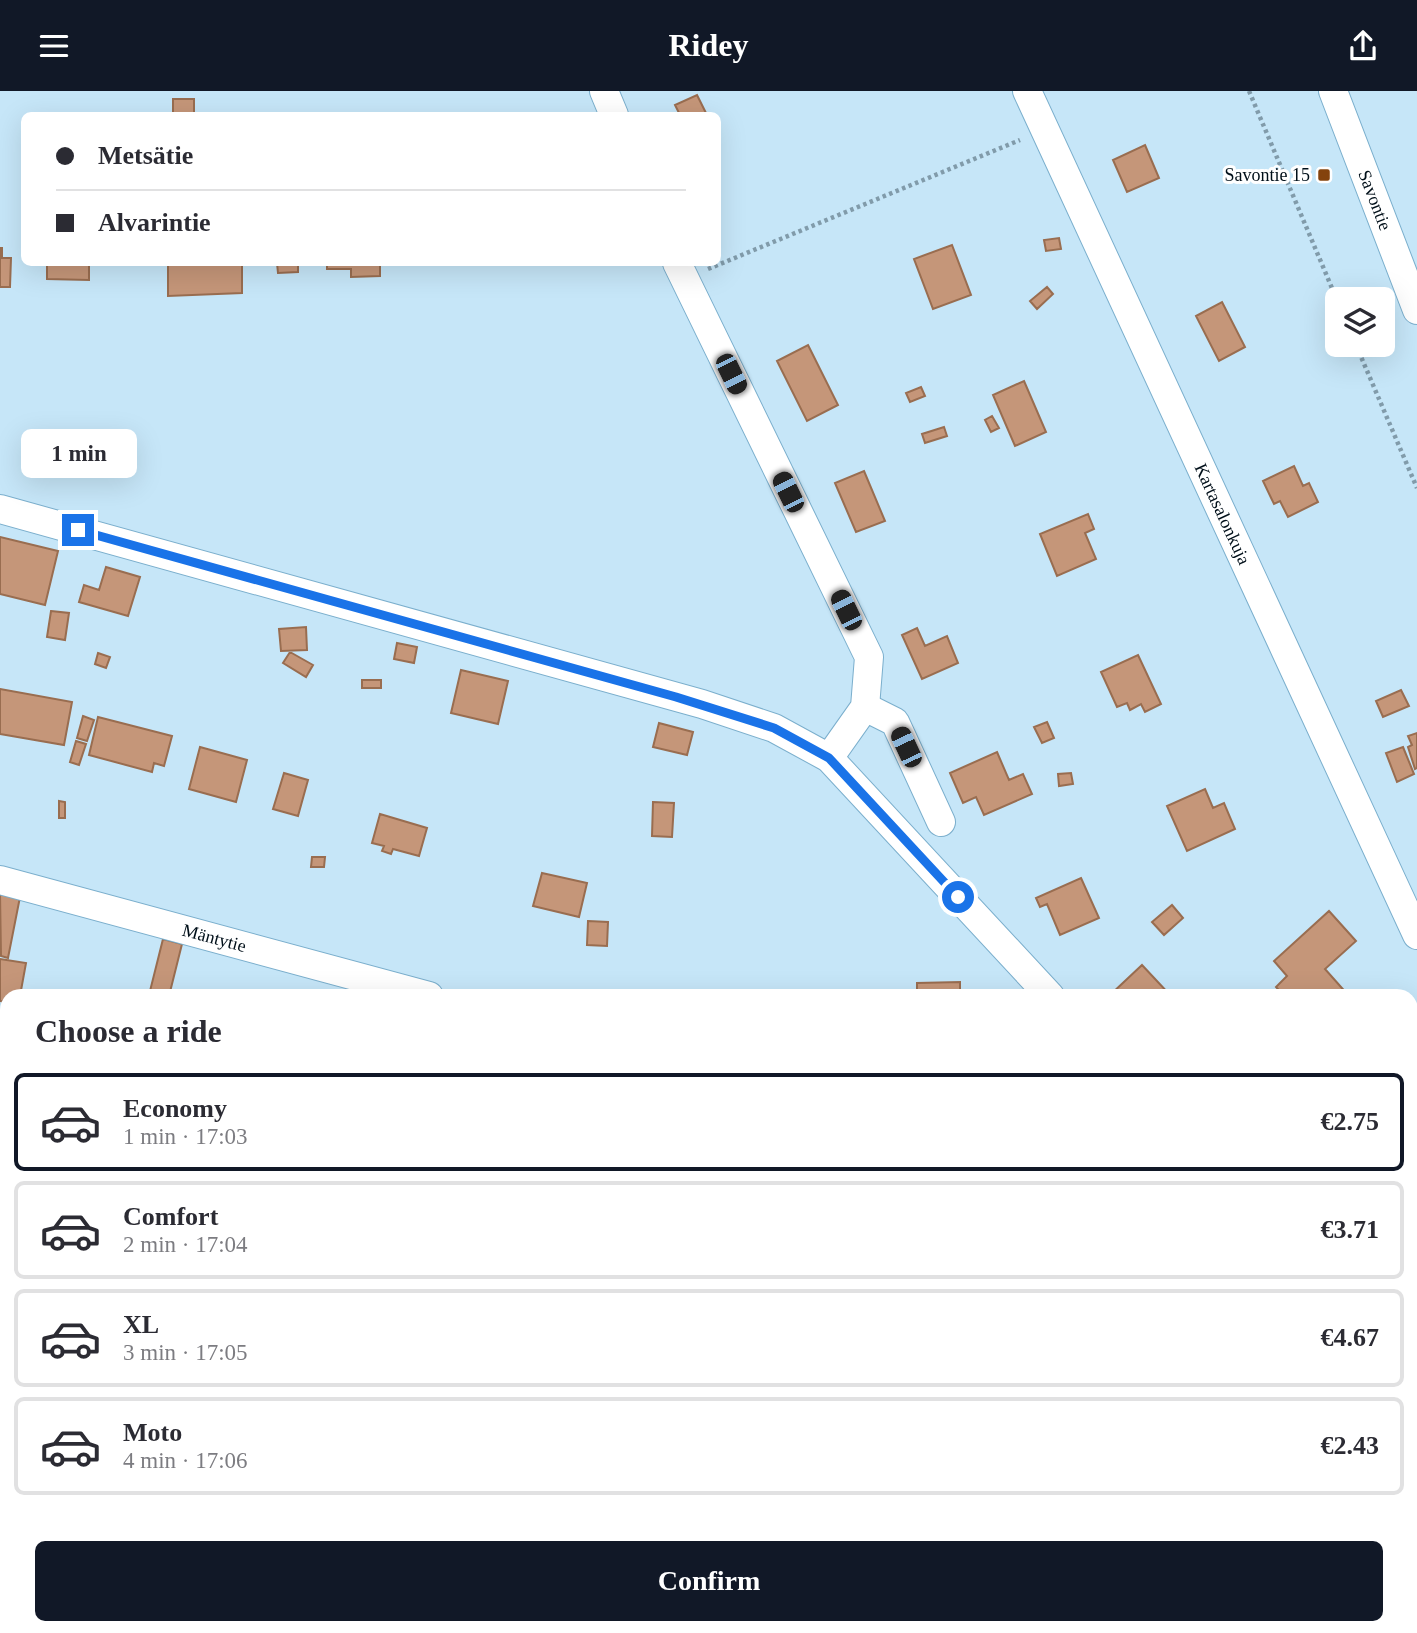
<!DOCTYPE html>
<html lang="en">
<head>
<meta charset="utf-8">
<style>
	body { margin:0; font-family:Georgia,serif; background:#f7f7f7; color:#2b2b33; height:100vh; display:flex; flex-direction:column; font-size:26px; white-space:nowrap }
	* { box-sizing:border-box; margin:0 }
	p { font-size:23px; color:#7c7c81 }
	.icon { flex:none; width:38px; height:38px; fill:none; stroke:currentColor; stroke-width:2; stroke-linecap:round; stroke-linejoin:round }
	.map { position:relative; flex:1; overflow:hidden }
	.side { position:absolute; left:0px; top:898px; width:1418px; height:646px; display:flex; flex-direction:column; background:#fff; border-radius:21px 21px 0 0; box-shadow:0 7px 28px #0002 }
	.side>* { flex:none }
	.banner { position:absolute; left:21px; top:21px; width:700px; height:154px; border-radius:10px; box-shadow:0 7px 28px #0002; display:grid; align-content:center; height:154px; padding:0 35px; background:#fff }
	.fabs { position:absolute; left:1325px; top:196px; display:grid; gap:14px }
	.fabs a { display:grid; place-items:center; width:70px; height:70px; border-radius:10px; background:#fff; box-shadow:0 7px 28px #0002; font-size:35px }
	.end { position:absolute; width:32px; height:32px; margin:-16px; border:9px solid #1a73e8; background:#fff; box-shadow:0 0 0 4px #fff }
	.from { border-radius:50% }
	.bubble { position:absolute; height:49px; border-radius:10px; background:#fff; box-shadow:0 7px 28px #0002; font-size:23px; font-weight:700; line-height:49px; text-align:center }
	.car { position:absolute; width:21px; height:42px; margin:-21px -10px; border-radius:9px; box-shadow:0 0 5px 2px #0007; background:linear-gradient(#222 24%,#8ab4d8 0 40%,#222 0 76%,#8ab4d8 0 86%,#222 0) }
	.banner b { display:flex; align-items:center; gap:24px; height:66px; font-size:26px }
	.banner b+b { border-top:2px solid #e1e1e2 }
	.banner i { width:18px; height:18px; background:#2b2b33 }
	ul { padding:0; list-style:none }
	li { display:flex; align-items:center; gap:21px; height:98px; margin:0 14px 10px; padding:0 21px; border:4px solid #e1e1e2; border-radius:10px }
	li div { flex:1 }
	li b { display:block; font-size:26px }
	li em { font-style:normal; font-weight:700 }
	li.selected { border-color:#111827 }
	li>.icon { width:63px; height:63px; stroke-width:1.5 }
	h2 { padding:0 35px; font-size:32px; line-height:84px }
	.button { display:flex; gap:14px; margin-top:auto; padding:14px 35px }
	.button a { flex:1; height:80px; border-radius:10px; background:#111827; color:#fff; font-size:28px; font-weight:700; line-height:80px; text-align:center }
	header { display:flex; justify-content:space-between; align-items:center; height:91px; padding:0 35px; background:#111827; color:#fff; font-size:32px; font-weight:700 }
	.map>svg:first-child { display:block }
</style>
</head>
<body>
<header><svg class="icon" aria-label="menu" viewBox="0 0 24 24"><path d="M4 6h16M4 12h16M4 18h16"/></svg>Ridey<svg class="icon" aria-label="share" viewBox="0 0 24 24"><path d="M12 15V3M7 8l5-5 5 5M5 13v7h14v-7"/></svg></header>
<div class="map">
<svg width="1417" height="1542" viewBox="0 0 1417 1542">
	<rect width="100%" height="100%" fill="#c6e6f8"/>
	<!-- built -->
	<path fill="#b1e2fe" d="M560 1537H651L659 1542H554Z"/>
	<!-- building -->
	<path fill="#c59679" stroke="#996d50" stroke-width="2" d="M697 4 707 24H680L675 14Z
		M173 8H194V24H173Z
		M1145 54 1159 87 1127 101 1113 69Z
		M1059 147 1061 158 1046 160 1044 149Z
		M952 154 971 204 933 218 914 168Z
		M0 157H2V167H11L10 196H0Z
		M47 172H89V189L47 188Z
		M168 172H242V202L168 205Z
		M277 172H298V181L278 182Z
		M327 172H380V185L351 186V178H327Z
		M1047 196 1053 203 1037 218 1030 210Z
		M1222 211 1245 256 1219 270 1196 225Z
		M808 254 838 314 807 330 777 270Z
		M1024 290 1046 341 1015 355 993 304Z
		M921 296 925 305 910 311 906 302Z
		M992 325 999 337 991 341 985 329Z
		M944 336 947 345 925 352 922 343Z
		M1294 375 1303 395 1309 392 1318 411 1288 426 1280 410 1274 413 1263 390Z
		M864 380 885 430 856 441 835 392Z
		M1088 423 1094 438 1085 442 1096 468 1057 485 1040 443Z
		M0 446 58 460 45 514 0 503Z
		M106 476 140 486 128 525 79 511 84 494 99 499Z
		M51 520 69 522 65 549 47 546Z
		M306 536 307 559 281 560 279 538Z
		M917 537 925 555 947 545 958 572 922 588 902 544Z
		M397 552 417 556 414 572 394 568Z
		M290 561 313 574 306 586 283 572Z
		M98 562 110 566 106 577 95 573Z
		M1138 564 1161 613 1145 621 1141 613 1130 619 1127 612 1117 616 1101 581Z
		M461 579 508 590 498 633 451 622Z
		M362 589H381V597H362Z
		M0 598 72 611 64 654 0 643Z
		M1401 599 1409 615 1383 626 1376 610Z
		M83 625 94 629 87 650 77 647Z
		M98 626 172 645 164 675 154 672 152 681 89 664Z
		M1047 631 1054 647 1042 652 1034 636Z
		M659 632 693 641 687 664 653 656Z
		M1417 642V677L1415 678 1408 656 1412 654 1408 645Z
		M76 650 86 653 79 674 70 671Z
		M200 656 247 669 236 711 189 698Z
		M1403 656 1414 683 1397 691 1386 662Z
		M997 661 1009 689 1023 683 1032 703 984 724 976 706 963 712 950 682Z
		M284 682 308 689 298 725 273 718Z
		M1071 682 1073 693 1059 695 1058 683Z
		M1205 698 1213 717 1224 712 1235 738 1187 760 1167 715Z
		M59 710 65 711V727H59Z
		M653 711 674 712 672 746 652 745Z
		M380 723 427 737 419 765 393 758 391 763 382 760 384 755 372 752Z
		M312 766H325L324 776H311Z
		M542 782 587 792 579 826 533 815Z
		M1081 787 1099 827 1060 844 1047 813 1040 816 1036 807Z
		M0 802 20 806 8 867 1 865Z
		M1172 814 1183 827 1164 844 1152 831Z
		M1329 820 1356 850 1325 878 1349 905H1284L1276 896 1287 885 1274 870Z
		M588 830 608 831 607 855 587 854Z
		M163 848 182 853 169 905H152L149 904Z
		M0 868 26 872 20 905H7V911L0 910Z
		M1142 874 1171 905H1109Z
		M960 891V905H917V892Z"/>
	<g fill="none" stroke-linecap="round" stroke-linejoin="round">
		<defs>
			<g id="minor">
				<path d="M604 0 614 24"/>
				<path id="s1" d="M1027 0 1417 844"/>
				<path id="s2" d="M1333 0 1417 219"/>
				<path d="M677 172 869 566 865 616 829 667"/>
				<path d="M0 418 702 613 774 637 829 667 1050 905"/>
				<path d="M865 616 895 631 941 731"/>
				<path id="s3" d="M0 789 429 905"/>
				<path d="M0 1227 7 1229"/>
				<path d="M1410 1310 1417 1317"/>
				<path d="M1410 1505 1417 1499"/>
				<path d="M1084 1536 1107 1542"/>
				<path d="M1325 1542 1345 1536"/>
			</g>
		</defs>
		<!-- minor casing -->
		<use href="#minor" stroke="#7bafcd" stroke-width="30"/>
		<!-- path -->
		<path stroke="#819baa" stroke-width="4.5" stroke-dasharray="3.5 3.5" stroke-linecap="butt" d="M1249 0 1337 209
			M708 178 1020 49
			M1356 254 1417 397
			M0 1160 7 1164
			M1410 1460 1417 1453
			M1233 1542 1234 1536"/>
		<!-- minor -->
		<use href="#minor" stroke="#fff" stroke-width="28"/>
		<defs>
			<path id="rail" d="M0 1468 7 1476
				M63 1536 68 1542"/>
		</defs>
		<!-- rail casing -->
		<use href="#rail" stroke="#5e7583" stroke-width="8"/>
		<!-- rail -->
		<use href="#rail" stroke="#fff" stroke-width="5" stroke-dasharray="16" stroke-linecap="butt"/>
	</g>
	<g fill="none" stroke-linecap="round" stroke-linejoin="round">
		<!-- route -->
		<path stroke="#1a73e8" stroke-width="9" d="M78 439 676 606 774 637 829 667 958 806"/>
	</g>
	<!-- markers -->
	<rect fill="#84430d" stroke="#fff" stroke-width="2.5" x="1317" y="77" width="14" height="14" rx="3.5"/>
	<g text-anchor="middle" stroke-width="6" stroke-linejoin="round" paint-order="stroke">
		<!-- poi labels -->
		<g font-size="18" fill="#000f19" stroke="#fff" text-anchor="end">
			<text x="1310" y="90">Savontie 15</text>
		</g>
		<!-- street labels -->
		<g font-size="18" fill="#000f19" stroke="#fff">
			<text dy="6" stroke="none"><textPath href="#s2" startOffset="117">Savontie</textPath></text>
			<text dy="6" stroke="none"><textPath href="#s1" startOffset="466">Kartasalonkuja</textPath></text>
			<text dy="6" stroke="none"><textPath href="#s3" startOffset="222">Mäntytie</textPath></text>
		</g>
	</g>
</svg>
<div class="fabs">
<a><svg class="icon" aria-label="layers" viewBox="0 0 24 24"><path d="M12 4l9 5-9 5-9-5zM3 14l9 5 9-5"/></svg></a>
</div>
<i class="end from" style="left:958px;top:806px"></i>
<i class="end" style="left:78px;top:439px"></i>
<div class="bubble" style="left:21px;top:338px;width:116px">1 min</div>
<i class="car" style="left:731px;top:283px;rotate:154deg"></i>
<i class="car" style="left:788px;top:401px;rotate:334deg"></i>
<i class="car" style="left:846px;top:519px;rotate:334deg"></i>
<i class="car" style="left:906px;top:656px;rotate:335deg"></i>
<div class="banner">
<b><i class="from"></i>Metsätie</b>
<b><i></i>Alvarintie</b>
</div>
<section class="side">
<h2>Choose a ride</h2>
<ul>
<li class="selected"><svg class="icon" aria-label="car" viewBox="0 0 24 24"><path d="M5 17H2v-5l4-1 3-4h7l3 4 3 1v5h-3M9 17h6M6 11h13"/><circle cx="7" cy="17" r="2"/><circle cx="17" cy="17" r="2"/></svg><div><b>Economy</b><p>1 min · 17:03</p></div><em>€2.75</em></li>
<li><svg class="icon" aria-label="car" viewBox="0 0 24 24"><path d="M5 17H2v-5l4-1 3-4h7l3 4 3 1v5h-3M9 17h6M6 11h13"/><circle cx="7" cy="17" r="2"/><circle cx="17" cy="17" r="2"/></svg><div><b>Comfort</b><p>2 min · 17:04</p></div><em>€3.71</em></li>
<li><svg class="icon" aria-label="car" viewBox="0 0 24 24"><path d="M5 17H2v-5l4-1 3-4h7l3 4 3 1v5h-3M9 17h6M6 11h13"/><circle cx="7" cy="17" r="2"/><circle cx="17" cy="17" r="2"/></svg><div><b>XL</b><p>3 min · 17:05</p></div><em>€4.67</em></li>
<li><svg class="icon" aria-label="car" viewBox="0 0 24 24"><path d="M5 17H2v-5l4-1 3-4h7l3 4 3 1v5h-3M9 17h6M6 11h13"/><circle cx="7" cy="17" r="2"/><circle cx="17" cy="17" r="2"/></svg><div><b>Moto</b><p>4 min · 17:06</p></div><em>€2.43</em></li>
</ul>
<div class="button"><a>Confirm</a></div>
</section>
</div>
</body>
</html>
